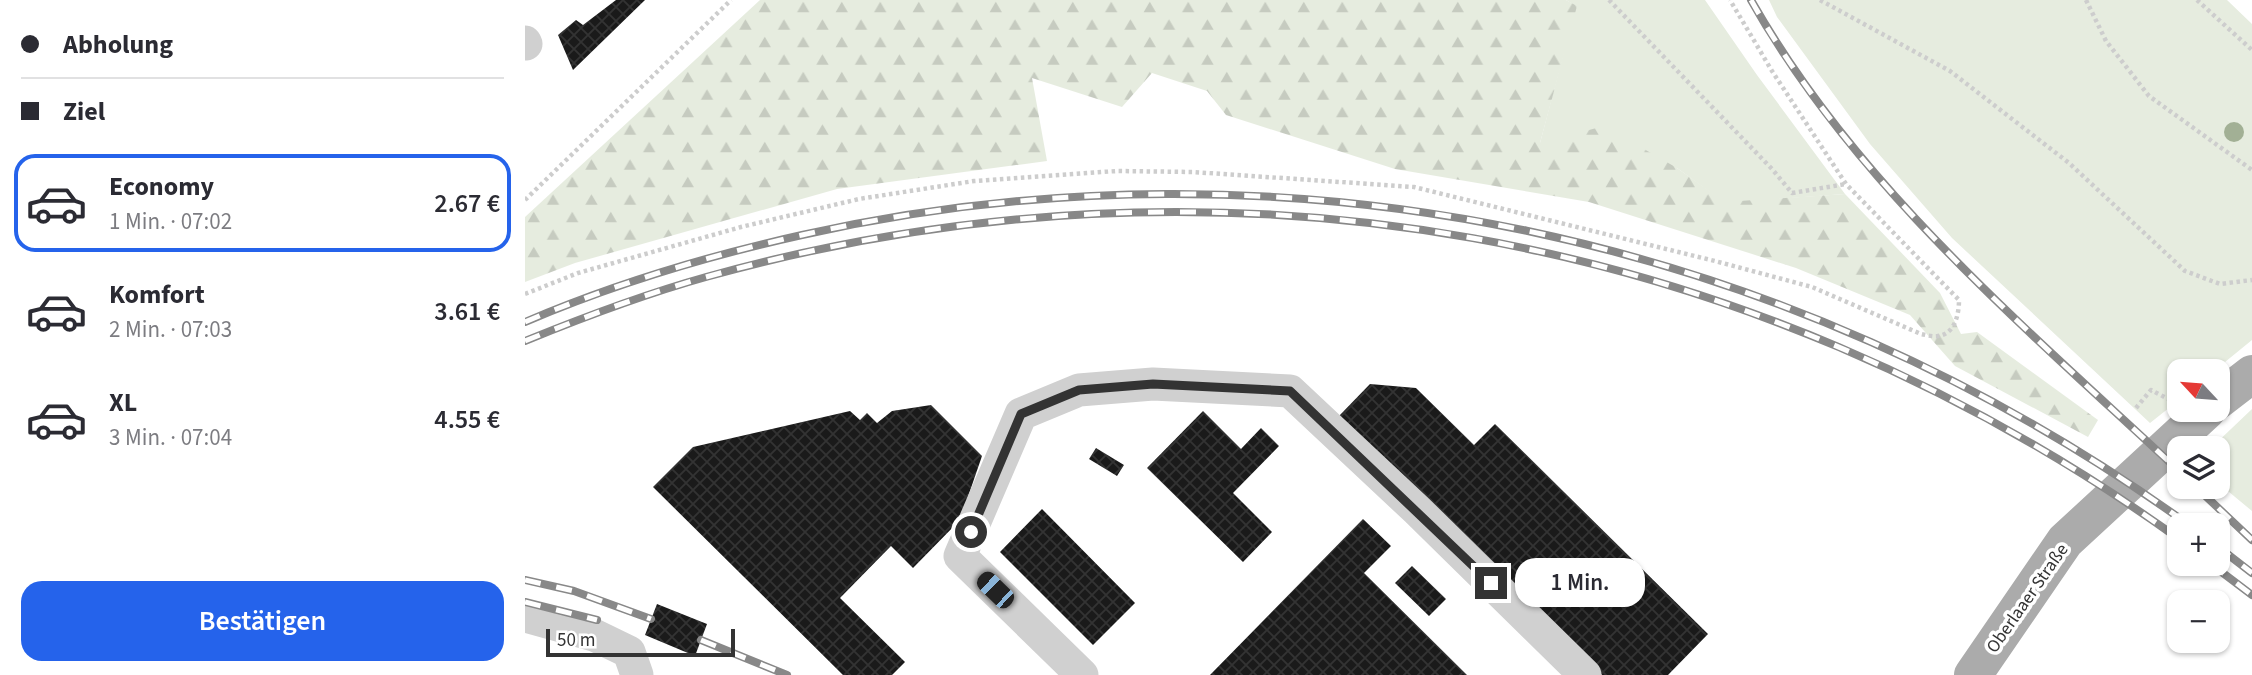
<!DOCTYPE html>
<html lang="de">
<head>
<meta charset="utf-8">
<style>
	body { margin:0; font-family:"Source Sans 3",sans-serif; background:#f2f2f3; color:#2b2b33; height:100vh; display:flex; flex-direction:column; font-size:26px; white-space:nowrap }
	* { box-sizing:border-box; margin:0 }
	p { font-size:23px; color:#7c7c81 }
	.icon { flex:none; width:38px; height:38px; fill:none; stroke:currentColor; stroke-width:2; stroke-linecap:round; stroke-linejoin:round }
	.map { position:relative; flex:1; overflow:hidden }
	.side { display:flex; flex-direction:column; background:#fff; width:525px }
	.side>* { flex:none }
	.guide { display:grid; align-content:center; height:154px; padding:0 21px; background:#fff }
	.needle { width:46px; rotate:296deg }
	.fabs { position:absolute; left:1642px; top:359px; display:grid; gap:14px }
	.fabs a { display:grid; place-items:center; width:63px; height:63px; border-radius:14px; background:#fff; box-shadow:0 2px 5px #0004; font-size:35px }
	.scale { position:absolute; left:21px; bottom:18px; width:189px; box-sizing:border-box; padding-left:7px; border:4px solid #333; border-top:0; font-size:19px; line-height:24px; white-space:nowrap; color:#333; -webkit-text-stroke:5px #fff; paint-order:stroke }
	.end { position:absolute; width:32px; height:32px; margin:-16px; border:9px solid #333; background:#fff; box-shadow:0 0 0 4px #fff }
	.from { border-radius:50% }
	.bubble { position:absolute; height:49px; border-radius:21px; background:#fff; box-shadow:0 2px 5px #0004; font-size:23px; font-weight:600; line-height:49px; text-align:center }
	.car { position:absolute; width:21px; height:42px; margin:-21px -10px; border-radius:9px; box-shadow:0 0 5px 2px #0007; background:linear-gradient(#222 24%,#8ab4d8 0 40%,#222 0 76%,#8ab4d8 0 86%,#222 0) }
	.guide b { display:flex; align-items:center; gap:24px; height:66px; font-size:26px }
	.guide b+b { border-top:2px solid #e1e1e2 }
	.guide i { width:18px; height:18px; background:#2b2b33 }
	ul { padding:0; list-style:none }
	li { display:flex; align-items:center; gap:21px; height:98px; margin:0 14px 10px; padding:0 7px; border:4px solid transparent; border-radius:21px }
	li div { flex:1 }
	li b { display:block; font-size:26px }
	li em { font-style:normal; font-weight:600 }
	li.on { border-color:#2563eb }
	li>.icon { width:63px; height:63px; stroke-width:1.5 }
	.action { display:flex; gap:14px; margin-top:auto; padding:14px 21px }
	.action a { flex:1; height:80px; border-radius:21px; background:#2563eb; color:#fff; font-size:28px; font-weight:600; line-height:80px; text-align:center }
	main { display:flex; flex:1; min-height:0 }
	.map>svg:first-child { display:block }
</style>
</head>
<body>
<main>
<section class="side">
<div class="guide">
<b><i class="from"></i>Abholung</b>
<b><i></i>Ziel</b>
</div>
<ul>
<li class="on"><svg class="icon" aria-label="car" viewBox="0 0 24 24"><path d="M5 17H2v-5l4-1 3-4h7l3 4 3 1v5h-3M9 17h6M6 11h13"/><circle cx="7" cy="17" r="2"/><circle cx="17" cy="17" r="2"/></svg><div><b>Economy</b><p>1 Min. · 07:02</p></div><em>2.67 €</em></li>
<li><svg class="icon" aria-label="car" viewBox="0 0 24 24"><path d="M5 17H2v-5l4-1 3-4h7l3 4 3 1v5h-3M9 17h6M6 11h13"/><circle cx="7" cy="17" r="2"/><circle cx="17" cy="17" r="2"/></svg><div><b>Komfort</b><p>2 Min. · 07:03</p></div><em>3.61 €</em></li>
<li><svg class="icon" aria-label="car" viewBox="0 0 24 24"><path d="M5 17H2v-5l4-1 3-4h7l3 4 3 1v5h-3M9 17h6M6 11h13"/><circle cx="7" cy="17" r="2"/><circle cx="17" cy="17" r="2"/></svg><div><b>XL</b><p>3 Min. · 07:04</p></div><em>4.55 €</em></li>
</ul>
<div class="action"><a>Bestätigen</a></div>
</section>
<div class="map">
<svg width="1727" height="675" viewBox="0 0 1727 675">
	<defs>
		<pattern id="forest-firs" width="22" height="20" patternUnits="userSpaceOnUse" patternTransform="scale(1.75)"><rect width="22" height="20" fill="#e6ecdf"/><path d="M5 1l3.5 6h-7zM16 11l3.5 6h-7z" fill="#c6cbc0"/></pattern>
		<pattern id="building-cross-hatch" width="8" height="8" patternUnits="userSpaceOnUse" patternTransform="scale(1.75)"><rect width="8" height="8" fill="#1a1a1a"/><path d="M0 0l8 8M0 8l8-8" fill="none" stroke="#333"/></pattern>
	</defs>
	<rect width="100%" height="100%" fill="#fff"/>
	<!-- green -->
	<path fill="#e6ecdf" d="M1041 0H1180L1232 75 1320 194 1200 203 1152 168 1015 143 1051 6Z
		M1244 0H1702L1727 24V340L1689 371H1654V400L1625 423 1427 238 1345 144 1252 17Z
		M1727 409V511L1692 482V448H1686Z"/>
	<!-- forest -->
	<path fill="url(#forest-firs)" d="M235 0H1041L1052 6 1015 143 1079 126 1152 168 1200 202 1320 194 1415 293 1436 334 1452 332 1573 420 1563 437 1430 366 1385 315 1271 268 1064 202 870 169 701 115 682 91 627 73 597 107 507 78 522 161 312 189 50 263 0 282V217Z"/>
	<!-- building -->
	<path fill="url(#building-cross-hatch)" d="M91 0H120L48 70 33 35 51 20 58 25Z
		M845 384 891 388 949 445 970 424 1183 634 1143 675H1077L814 416Z
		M406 405 457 456 435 520 388 568 366 546 315 598 380 662 367 675H318L128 487 168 447 325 411 335 420 342 413 352 423 367 411Z
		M678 411 716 449 736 428 754 446 708 493 747 532 718 562 622 468Z
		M571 448 599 465 592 476 564 459Z
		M517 509 610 603 568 645 475 552Z
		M838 519 866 546 839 573 942 675H685Z
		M887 566 921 599 904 616 870 583Z
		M132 604 182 624 170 656 120 635Z"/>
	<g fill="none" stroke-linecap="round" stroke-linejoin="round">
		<!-- path -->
		<path stroke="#cdcdcd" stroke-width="4.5" stroke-dasharray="3.5 3.5" stroke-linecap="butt" d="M1084 0 1247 169 1267 193 1321 184
			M1295 0 1425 71 1544 163 1660 271 1695 284 1727 280
			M1561 0 1581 41 1624 96 1727 170
			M1672 0 1727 50
			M0 200 206 0
			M0 294 53 273 216 227 334 199 449 181 592 171 668 172 889 187 1190 261 1287 287 1396 334C1401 335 1408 337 1413 336 1430 334 1434 314 1434 300L1321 184 1247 71 1205 0
			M1611 408 1626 390 1647 401"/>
		<!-- minor -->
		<path stroke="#d0d0d0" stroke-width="33" d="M0 42 1 44
			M0 616 69 635 104 652 112 675
			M557 675 435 556 496 414 554 390 628 384 765 391 892 510 1060 675"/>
		<!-- major -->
		<path stroke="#ababab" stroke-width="38" d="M1692 401 1727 374
			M1448 675 1540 541 1682 410"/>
		<defs>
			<path id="rail" d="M1226 0C1331 186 1500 327 1654 471
				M0 322C89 284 182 256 277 235 761 127 1263 235 1664 525
				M0 341C59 317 120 294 181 277 693 134 1223 229 1654 539
				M1670 486 1727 540
				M1692 546 1727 573
				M1686 564 1727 595
				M0 580 49 591 126 619
				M0 602 72 620
				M176 640 262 675"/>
		</defs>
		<!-- rail casing -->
		<use href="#rail" stroke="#888" stroke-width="8"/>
		<!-- rail -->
		<use href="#rail" stroke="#fff" stroke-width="5" stroke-dasharray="16" stroke-linecap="butt"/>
	</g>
	<!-- trees -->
	<circle fill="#a2b095" cx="1709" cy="132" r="10"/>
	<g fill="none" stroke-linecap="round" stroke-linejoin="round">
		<!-- route -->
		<path stroke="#333" stroke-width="9" d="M446 532 496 414 554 390 628 384 765 391 966 583"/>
	</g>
	<g text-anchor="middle" stroke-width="7" stroke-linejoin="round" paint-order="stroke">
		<!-- street labels -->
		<g font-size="18" fill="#333" stroke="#fff">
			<text transform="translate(1502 598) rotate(-55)" y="6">Oberlaaer Straße</text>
		</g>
	</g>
</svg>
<div class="fabs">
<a><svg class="needle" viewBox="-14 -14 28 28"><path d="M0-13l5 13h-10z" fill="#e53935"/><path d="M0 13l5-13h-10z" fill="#7c7c81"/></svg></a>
<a><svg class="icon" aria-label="layers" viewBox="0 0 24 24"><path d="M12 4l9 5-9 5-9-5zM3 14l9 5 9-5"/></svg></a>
<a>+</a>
<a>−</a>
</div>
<div class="scale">50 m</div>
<i class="end from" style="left:446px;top:532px"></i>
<i class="end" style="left:966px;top:583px"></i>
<div class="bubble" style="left:990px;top:558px;width:130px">1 Min.</div>
<i class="car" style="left:470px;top:590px;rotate:314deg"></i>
</div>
</main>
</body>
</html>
